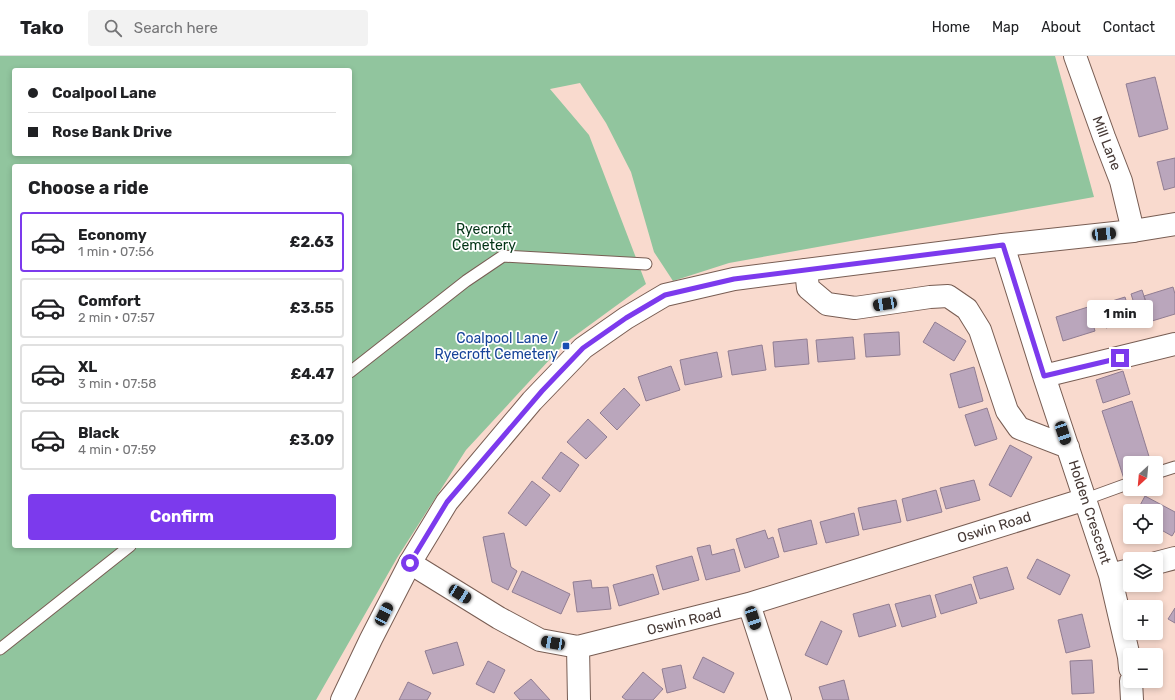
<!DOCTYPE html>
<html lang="en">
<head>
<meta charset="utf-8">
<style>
	body { margin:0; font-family:Rubik,sans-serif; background:#f2f2f2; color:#202124; height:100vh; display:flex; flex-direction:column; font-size:15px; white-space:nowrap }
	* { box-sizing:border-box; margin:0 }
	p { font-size:13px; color:#757577 }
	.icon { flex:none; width:22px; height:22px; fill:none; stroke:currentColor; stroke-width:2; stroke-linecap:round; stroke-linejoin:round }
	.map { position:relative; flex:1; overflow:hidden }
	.panel { position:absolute; left:12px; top:108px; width:340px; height:384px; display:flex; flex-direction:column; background:#fff; border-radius:4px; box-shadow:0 2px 6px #0003 }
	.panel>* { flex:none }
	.banner { position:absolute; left:12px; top:12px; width:340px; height:88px; border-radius:4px; box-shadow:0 2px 6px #0003; display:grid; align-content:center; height:88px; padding:0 16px; background:#fff }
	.needle { width:26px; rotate:206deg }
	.buttons { position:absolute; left:1123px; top:400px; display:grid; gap:8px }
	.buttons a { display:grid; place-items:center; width:40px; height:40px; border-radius:4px; background:#fff; box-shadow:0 2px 6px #0003; font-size:20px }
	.end { position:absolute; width:18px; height:18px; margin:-9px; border:5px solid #7c3aed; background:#fff; box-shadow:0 0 0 2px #fff }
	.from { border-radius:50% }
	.bubble { position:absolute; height:28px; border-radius:4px; background:#fff; box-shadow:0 2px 6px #0003; font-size:13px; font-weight:700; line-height:28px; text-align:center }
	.car { position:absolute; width:12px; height:24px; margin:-12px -6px; border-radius:5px; box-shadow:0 0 3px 1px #0007; background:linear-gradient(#222 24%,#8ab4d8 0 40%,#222 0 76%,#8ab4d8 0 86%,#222 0) }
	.banner b { display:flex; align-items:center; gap:14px; height:38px; font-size:15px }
	.banner b+b { border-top:1px solid #e0e0e0 }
	.banner i { width:10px; height:10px; background:#202124 }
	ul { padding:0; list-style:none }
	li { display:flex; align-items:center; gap:12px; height:60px; margin:0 8px 6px; padding:0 8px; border:2px solid #e0e0e0; border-radius:4px }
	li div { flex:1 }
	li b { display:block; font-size:15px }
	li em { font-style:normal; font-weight:700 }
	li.active { border-color:#7c3aed }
	li>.icon { width:36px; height:36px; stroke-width:1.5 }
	h2 { padding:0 16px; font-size:18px; line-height:48px }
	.primary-button { display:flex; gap:8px; margin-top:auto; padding:8px 16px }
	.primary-button a { flex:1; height:46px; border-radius:4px; background:#7c3aed; color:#fff; font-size:16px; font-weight:700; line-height:46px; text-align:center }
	header { display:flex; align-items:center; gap:24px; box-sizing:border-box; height:56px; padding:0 20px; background:#fff; border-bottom:1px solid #e0e0e0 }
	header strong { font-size:19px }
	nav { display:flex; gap:22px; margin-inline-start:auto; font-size:14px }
	.search { width:280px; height:36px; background:#f2f2f2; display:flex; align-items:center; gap:10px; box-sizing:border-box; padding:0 14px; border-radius:4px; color:#757577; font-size:15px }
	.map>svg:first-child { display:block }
</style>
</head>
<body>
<header>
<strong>Tako</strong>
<div class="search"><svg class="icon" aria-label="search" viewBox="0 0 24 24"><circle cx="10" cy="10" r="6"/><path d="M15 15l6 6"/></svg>Search here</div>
<nav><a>Home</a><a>Map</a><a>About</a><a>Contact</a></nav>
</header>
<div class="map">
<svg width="1175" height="644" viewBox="0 0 1175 644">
	<rect width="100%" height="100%" fill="#f9dace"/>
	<!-- green -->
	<path fill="#91c59e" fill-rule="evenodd" d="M0 0H1055L1094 141 729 207 673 225 654 196 631 116 606 67 580 27 550 33 589 79 646 228 565 287 466 394 397 502 316 644H0ZM14 14H350V98H14ZM14 110H350V490H14Z"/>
	<!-- building -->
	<path fill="#baa6bc" stroke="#917d92" d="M1155 21 1168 73 1139 81 1126 28Z
		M1175 102V131L1164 134 1157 106Z
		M1173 231 1175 238V258L1152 265 1144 240Z
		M1142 234 1151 262 1140 266 1131 238Z
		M1125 241 1132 264 1106 272 1099 249Z
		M1088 251 1095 275 1063 285 1056 261Z
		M935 266 966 285 954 305 923 286Z
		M899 276 900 299 866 301 864 278Z
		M853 281 855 303 818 306 816 284Z
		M807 283 809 308 775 311 773 286Z
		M762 289 766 314 732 319 728 295Z
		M717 296 722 321 685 329 680 304Z
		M671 310 680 334 646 345 638 321Z
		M974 311 983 345 959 352 950 318Z
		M1123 315 1130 338 1103 347 1096 324Z
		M624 332 640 349 617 374 600 357Z
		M1132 345 1151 407H1130V422L1124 423 1102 355Z
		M987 352 997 383 975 390 965 359Z
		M588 363 607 381 586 403 567 386Z
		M1010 389 1032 401 1011 441 989 429Z
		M561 396 579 409 560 436 542 422Z
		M974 424 980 444 946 453 940 432Z
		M532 425 550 439 526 470 508 457Z
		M936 434 942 456 907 465 902 443Z
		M1145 440 1175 456V475L1172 480 1156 471V455H1137Z
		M896 444 901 466 863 474 858 452Z
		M854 457 859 479 826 487 820 466Z
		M811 464 817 488 784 496 778 473Z
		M765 474 768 483 773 481 779 501 745 512 736 483Z
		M504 477 511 511 517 515 508 534 492 526 483 481Z
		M710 489 712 499 734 493 740 515 706 524 697 492Z
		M692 500 699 524 663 534 656 510Z
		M1037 503 1070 519 1060 539 1027 522Z
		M1007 511 1014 533 980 543 973 521Z
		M522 515 570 538 561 558 512 536Z
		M653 518 659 538 619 550 613 529Z
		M591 524 592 532 608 531 611 553 577 556 573 526Z
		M971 528 977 547 941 558 935 539Z
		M930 539 936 561 902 571 895 548Z
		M889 548 896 570 859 581 853 558Z
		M1175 552V567L1168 563Z
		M1082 558 1090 591 1066 597 1058 564Z
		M821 565 842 575 827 609 805 599Z
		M457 586 464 609 433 618 425 595Z
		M703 601 734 617 724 637 693 622Z
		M1092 604 1094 637 1072 638 1070 605Z
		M488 605 505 614 494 637 476 628Z
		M681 609 686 632 667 637 662 613Z
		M643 616 663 633 653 644H626L622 641Z
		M531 623 550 644H520L514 637Z
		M844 624 849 644H823L819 631Z
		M408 626 431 637 427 644H399Z"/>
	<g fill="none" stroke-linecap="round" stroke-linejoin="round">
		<defs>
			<path id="service" d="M350 316 466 225 503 200 646 208
				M1156 417 1175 411
				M1086 443 1130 427
				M0 593 130 490"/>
			<path id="minor" d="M1075 0 1104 81 1121 125 1133 175
				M1003 189 1044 320 1110 519 1129 601 1130 612
				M806 214 808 232 827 248 855 252 930 241 948 240 967 253 980 274 1007 355 1019 372 1068 391
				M1044 320 1175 288
				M410 507 499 562 540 584 578 591 749 548 1086 443
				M1156 507 1175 502
				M1110 519 1130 514
				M749 548 780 644
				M578 591 579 644
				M1131 625 1132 644"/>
			<path id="tertiary" d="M342 644 371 583 410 507 447 446 532 345 583 292 626 262 665 239 734 223 1003 189 1133 175 1175 168"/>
		</defs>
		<!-- service casing -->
		<use href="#service" stroke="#785d53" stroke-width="13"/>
		<!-- minor casing -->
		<use href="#minor" stroke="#785d53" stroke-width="24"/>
		<!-- tertiary casing -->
		<use href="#tertiary" stroke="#785d53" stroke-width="24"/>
		<!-- service -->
		<use href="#service" stroke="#fff" stroke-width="11"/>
		<!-- minor -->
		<use href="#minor" stroke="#fff" stroke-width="22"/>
		<!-- tertiary -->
		<use href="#tertiary" stroke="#fff" stroke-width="22"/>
	</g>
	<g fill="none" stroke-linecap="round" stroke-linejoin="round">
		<!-- route -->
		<path stroke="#7c3aed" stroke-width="5" d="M410 507 447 446 542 335 583 292 626 262 665 239 734 223 1003 189 1044 320 1120 302"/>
	</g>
	<!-- markers -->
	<rect fill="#1a4fb4" stroke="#fff" stroke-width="1.5" x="562" y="286" width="8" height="8" rx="2"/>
	<g text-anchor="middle" stroke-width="3.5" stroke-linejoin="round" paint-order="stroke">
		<!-- street labels -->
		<g font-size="14" fill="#463935" stroke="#fff">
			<text transform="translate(1107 87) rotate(69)" y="5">Mill Lane</text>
			<text transform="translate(1090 456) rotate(72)" y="5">Holden Crescent</text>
			<text transform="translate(994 471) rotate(-17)" y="5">Oswin Road</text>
			<text transform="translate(684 565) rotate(-14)" y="5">Oswin Road</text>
		</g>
		<!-- park labels -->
		<g font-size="14" fill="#023316" stroke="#fff">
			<text x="484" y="178">Ryecroft<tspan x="484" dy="16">Cemetery</tspan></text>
		</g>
		<!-- transit labels -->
		<g font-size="14" fill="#164399" stroke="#fff" text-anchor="end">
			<text x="558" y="287">Coalpool Lane /<tspan x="558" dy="16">Ryecroft Cemetery</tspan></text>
		</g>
	</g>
</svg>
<div class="buttons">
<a><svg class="needle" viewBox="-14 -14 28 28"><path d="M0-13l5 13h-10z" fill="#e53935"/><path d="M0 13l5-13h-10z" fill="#757577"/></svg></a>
<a><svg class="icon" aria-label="locate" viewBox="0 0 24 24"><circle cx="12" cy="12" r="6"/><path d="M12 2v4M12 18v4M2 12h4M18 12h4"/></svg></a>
<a><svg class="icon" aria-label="layers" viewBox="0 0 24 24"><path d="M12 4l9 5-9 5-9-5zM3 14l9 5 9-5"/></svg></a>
<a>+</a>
<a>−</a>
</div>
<i class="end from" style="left:410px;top:507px"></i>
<i class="end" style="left:1120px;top:302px"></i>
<div class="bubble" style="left:1087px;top:244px;width:66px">1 min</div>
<i class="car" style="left:1104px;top:178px;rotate:84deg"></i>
<i class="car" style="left:885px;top:248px;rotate:261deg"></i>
<i class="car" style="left:1063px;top:377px;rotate:162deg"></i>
<i class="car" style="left:460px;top:538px;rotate:122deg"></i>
<i class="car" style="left:384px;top:558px;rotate:27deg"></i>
<i class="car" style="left:753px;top:562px;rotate:162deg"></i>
<i class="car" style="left:553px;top:587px;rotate:280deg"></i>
<div class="banner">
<b><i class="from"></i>Coalpool Lane</b>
<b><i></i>Rose Bank Drive</b>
</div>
<section class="panel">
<h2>Choose a ride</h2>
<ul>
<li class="active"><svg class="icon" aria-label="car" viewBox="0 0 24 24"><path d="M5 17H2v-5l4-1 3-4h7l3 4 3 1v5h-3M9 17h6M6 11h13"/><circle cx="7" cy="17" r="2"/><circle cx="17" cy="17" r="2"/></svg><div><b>Economy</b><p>1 min · 07:56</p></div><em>£2.63</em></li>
<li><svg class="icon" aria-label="car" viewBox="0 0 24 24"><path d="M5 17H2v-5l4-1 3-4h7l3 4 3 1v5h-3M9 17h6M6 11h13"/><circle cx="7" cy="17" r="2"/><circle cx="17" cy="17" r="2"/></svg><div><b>Comfort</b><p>2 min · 07:57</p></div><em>£3.55</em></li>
<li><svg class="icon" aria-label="car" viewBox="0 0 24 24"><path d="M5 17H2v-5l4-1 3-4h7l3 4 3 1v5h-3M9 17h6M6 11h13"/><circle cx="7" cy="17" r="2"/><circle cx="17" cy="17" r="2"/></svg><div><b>XL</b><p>3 min · 07:58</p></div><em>£4.47</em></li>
<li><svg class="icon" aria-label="car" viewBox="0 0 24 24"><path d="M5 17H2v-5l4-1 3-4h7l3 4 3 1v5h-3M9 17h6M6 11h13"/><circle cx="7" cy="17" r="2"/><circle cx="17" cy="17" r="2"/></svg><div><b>Black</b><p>4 min · 07:59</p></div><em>£3.09</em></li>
</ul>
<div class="primary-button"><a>Confirm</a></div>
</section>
</div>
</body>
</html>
